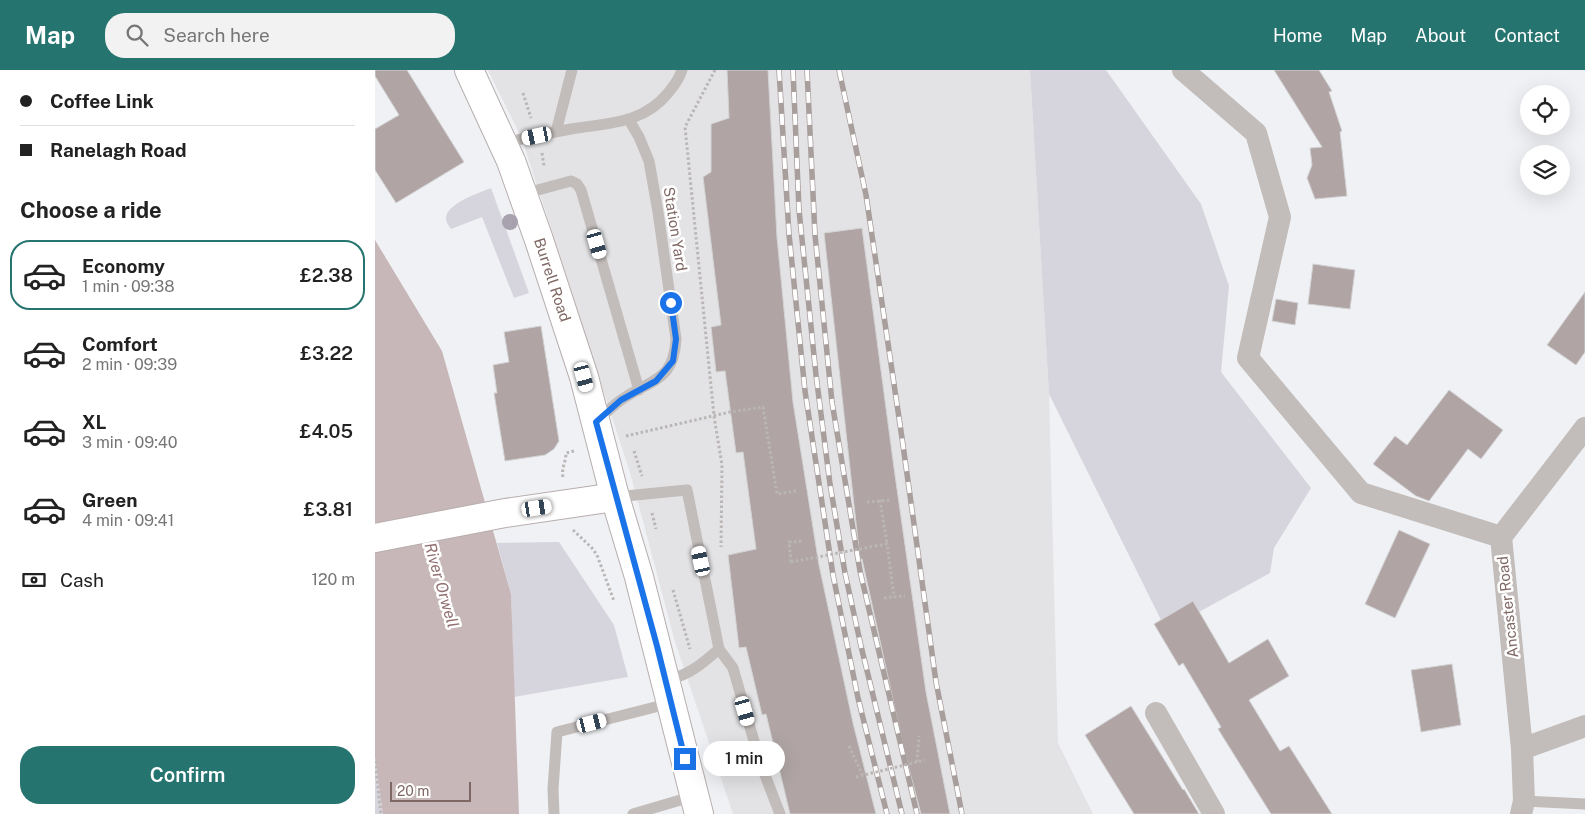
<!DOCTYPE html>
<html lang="en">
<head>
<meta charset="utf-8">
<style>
	body { margin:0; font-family:"Public Sans",sans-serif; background:#f2f2f2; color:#222; height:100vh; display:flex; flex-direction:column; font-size:19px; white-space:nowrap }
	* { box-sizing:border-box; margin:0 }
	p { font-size:16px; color:#767676 }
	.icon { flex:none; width:28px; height:28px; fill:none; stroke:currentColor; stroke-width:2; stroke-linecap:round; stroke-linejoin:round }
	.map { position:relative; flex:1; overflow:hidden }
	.panel { display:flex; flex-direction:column; background:#fff; width:375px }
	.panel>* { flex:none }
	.top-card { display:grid; align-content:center; height:110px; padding:0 20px; background:#fff }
	.controls { position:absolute; left:1145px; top:15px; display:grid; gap:10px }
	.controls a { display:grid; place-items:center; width:50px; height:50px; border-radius:50%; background:#fff; box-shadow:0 5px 20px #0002; font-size:25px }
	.scale { position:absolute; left:15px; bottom:12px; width:81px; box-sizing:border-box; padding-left:5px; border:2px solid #7f6864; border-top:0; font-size:14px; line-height:18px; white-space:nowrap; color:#7f6864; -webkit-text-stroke:4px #fff; paint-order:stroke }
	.end { position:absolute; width:22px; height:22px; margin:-11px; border:6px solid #1a73e8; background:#fff; box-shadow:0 0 0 2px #fff }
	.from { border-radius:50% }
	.bubble { position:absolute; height:35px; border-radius:18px; background:#fff; box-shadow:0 5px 20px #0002; font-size:16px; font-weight:600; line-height:35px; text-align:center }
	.car { position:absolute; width:15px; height:30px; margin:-15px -8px; border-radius:6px; box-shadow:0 0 4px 1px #0007; background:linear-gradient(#fff 24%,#345 0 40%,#fff 0 76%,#345 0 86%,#fff 0) }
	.top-card b { display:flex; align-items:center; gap:18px; height:48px; font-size:19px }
	.top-card b+b { border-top:1px solid #e0e0e0 }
	.top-card i { width:12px; height:12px; background:#222 }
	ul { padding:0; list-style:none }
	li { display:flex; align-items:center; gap:15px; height:70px; margin:0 10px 8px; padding:0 10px; border:2px solid transparent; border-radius:20px }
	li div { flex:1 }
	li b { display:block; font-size:19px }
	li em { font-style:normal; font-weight:600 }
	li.active { border-color:#26746f }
	li>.icon { width:45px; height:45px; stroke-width:1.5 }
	h2 { padding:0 20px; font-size:22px; line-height:60px }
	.pay { display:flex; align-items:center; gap:12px; height:55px; padding:0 20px; font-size:19px }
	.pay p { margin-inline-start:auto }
	.cta { display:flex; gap:10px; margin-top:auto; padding:10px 20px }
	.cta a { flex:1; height:58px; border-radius:20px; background:#26746f; color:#fff; font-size:20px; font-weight:600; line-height:58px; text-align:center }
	header { display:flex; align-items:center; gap:30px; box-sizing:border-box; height:70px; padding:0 25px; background:#26746f; color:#fff }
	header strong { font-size:24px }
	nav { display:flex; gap:28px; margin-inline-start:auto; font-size:18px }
	.search { width:350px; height:45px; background:#f2f2f2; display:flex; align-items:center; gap:12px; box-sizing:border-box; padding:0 18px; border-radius:20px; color:#767676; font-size:19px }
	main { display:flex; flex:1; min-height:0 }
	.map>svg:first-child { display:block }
</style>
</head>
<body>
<header>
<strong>Map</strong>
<div class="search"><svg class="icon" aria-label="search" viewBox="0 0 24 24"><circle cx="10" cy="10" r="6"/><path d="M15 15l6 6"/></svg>Search here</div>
<nav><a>Home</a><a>Map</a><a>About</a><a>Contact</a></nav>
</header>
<main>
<section class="panel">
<div class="top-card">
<b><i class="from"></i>Coffee Link</b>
<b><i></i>Ranelagh Road</b>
</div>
<h2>Choose a ride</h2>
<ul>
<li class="active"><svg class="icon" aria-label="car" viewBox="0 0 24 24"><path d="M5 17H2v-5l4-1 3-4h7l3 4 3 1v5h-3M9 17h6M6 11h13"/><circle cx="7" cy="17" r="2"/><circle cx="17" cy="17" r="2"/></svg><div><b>Economy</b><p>1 min · 09:38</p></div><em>£2.38</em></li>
<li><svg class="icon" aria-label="car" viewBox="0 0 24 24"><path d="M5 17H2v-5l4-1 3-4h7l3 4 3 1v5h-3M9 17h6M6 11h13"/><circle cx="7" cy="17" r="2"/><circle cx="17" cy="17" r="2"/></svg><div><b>Comfort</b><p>2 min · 09:39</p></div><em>£3.22</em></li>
<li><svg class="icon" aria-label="car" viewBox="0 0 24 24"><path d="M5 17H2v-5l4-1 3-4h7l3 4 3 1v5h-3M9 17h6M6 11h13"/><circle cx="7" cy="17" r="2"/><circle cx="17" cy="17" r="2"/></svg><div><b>XL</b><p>3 min · 09:40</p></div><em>£4.05</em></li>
<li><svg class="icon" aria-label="car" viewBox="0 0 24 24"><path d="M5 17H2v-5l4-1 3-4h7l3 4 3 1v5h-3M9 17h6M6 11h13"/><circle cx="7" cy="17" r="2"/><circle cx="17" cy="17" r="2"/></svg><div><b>Green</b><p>4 min · 09:41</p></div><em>£3.81</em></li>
</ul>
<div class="pay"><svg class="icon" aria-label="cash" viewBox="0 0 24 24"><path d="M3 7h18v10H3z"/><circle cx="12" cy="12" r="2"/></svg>Cash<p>120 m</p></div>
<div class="cta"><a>Confirm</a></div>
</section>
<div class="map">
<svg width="1210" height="744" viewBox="0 0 1210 744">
	<rect width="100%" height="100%" fill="#f0f1f4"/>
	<!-- built -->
	<path fill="#e3e2e4" d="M113 0H655L674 324 683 673 718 744H358L300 572 256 406 147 69Z"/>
	<!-- green -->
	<path fill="#d6d4dd" d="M655 0H731L826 134 854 216 846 302 936 418 899 478 895 503 791 560 674 324Z
		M116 118 154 223 139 228 107 147 76 159C74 156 71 152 71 148 72 133 104 123 116 118Z
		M184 472 239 555 253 607 139 627 136 524 122 473Z
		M0 687 8 744H0Z"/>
	<!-- water -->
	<path fill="#c7b7b8" d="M0 170 67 281 136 524 144 744H8L0 687Z"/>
	<!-- building -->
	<path fill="#b0a5a4" stroke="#d3d3d5" d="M0 0H32L89 92 21 133 0 100V59L24 45 0 6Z
		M352 0H393L402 167 418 332 444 495 478 653 501 744H415L391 644 387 645 371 577 364 578 353 485 381 479 368 382 361 383 350 301 341 302 336 257 346 255 328 107 336 102V54L354 48Z
		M899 0H944L957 21 954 22 967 61 965 62 972 126 940 129 932 108 937 95 935 78 947 77Z
		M487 158 519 398 551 622 575 744H546L529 680 487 489H485L449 163Z
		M938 194 980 200 975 239 933 234Z
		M1210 222V282L1201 295 1172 275Z
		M901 229 923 233 920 255 897 251Z
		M166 256 184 371 179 379 170 385 130 391 119 323H122L118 295 134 292 129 262Z
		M1074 320 1128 360 1106 389 1093 379 1054 431 1041 426 998 394 1020 366 1032 375Z
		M1024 460 1055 474 1020 548 990 534Z
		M818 531 854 593 893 569 914 606 874 630 905 681 914 676 957 744H896L843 659 846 657 808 593 804 596 779 554Z
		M1077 594 1086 655 1046 662 1036 600Z
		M756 636 808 720 809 719 824 744H759L710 665Z"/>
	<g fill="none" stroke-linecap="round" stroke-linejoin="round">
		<defs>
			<g id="secondary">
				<path id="s1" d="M94 0 136 91 164 170 209 307 240 427 264 507 324 744"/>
				<path d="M0 468 130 443 240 427"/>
			</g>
		</defs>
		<!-- secondary casing -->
		<use href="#secondary" stroke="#b7aead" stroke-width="30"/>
		<!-- path -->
		<path stroke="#bab6b5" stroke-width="3" stroke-dasharray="2.5 2.5" stroke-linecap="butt" d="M340 0 310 57 339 346 347 395 346 477
			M148 23 156 48
			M167 83 169 96
			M251 366 355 342 388 337 402 424 421 421
			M259 381 267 406
			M188 407C186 399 191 392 191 383L199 381
			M505 430 512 474
			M492 432 517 430
			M277 443 281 459
			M198 460 217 478 222 485 239 531
			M500 476 512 474 519 527
			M416 492 414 472 429 471
			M298 520 315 579
			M509 528 530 526
			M474 676 488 706
			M0 691 6 744
			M542 692 544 666"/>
		<!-- lane -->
		<path stroke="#c2bcba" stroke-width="11" d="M181 62 197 0
			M129 73C151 68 174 63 196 59 233 53 268 54 293 23 299 16 304 9 307 0
			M148 124 196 111 202 114 206 120 264 320
			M222 351C231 343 239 334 249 328 278 309 299 310 301 269L283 142 274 91 264 67 254 50
			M240 427 312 420 344 579 358 598 385 692 405 744
			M291 611C315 604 326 595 344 579
			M1149 731 1210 734
			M179 744 178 719 182 662 296 633
			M258 744 319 726"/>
		<!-- street -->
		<path stroke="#c2bcba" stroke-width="22" d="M808 0 881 63 905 147 873 288 986 423 1126 467
			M781 643 839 744
			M1147 679 1210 656
			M1146 744 1149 731 1147 679 1126 467 1210 358"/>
		<!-- secondary -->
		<use href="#secondary" stroke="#fff" stroke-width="28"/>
		<defs>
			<path id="rail" d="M404 0 414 164 430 321 458 505 483 628 512 744
				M418 0 424 140 441 305 455 414 470 503 486 576 527 744
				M432 0 440 165 457 332 485 501 542 744
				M464 0 491 125 527 368 561 612 587 744"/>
		</defs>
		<!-- rail casing -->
		<use href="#rail" stroke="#a89e9c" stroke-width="5.5"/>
		<!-- rail -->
		<use href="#rail" stroke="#fff" stroke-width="4" stroke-dasharray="11" stroke-linecap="butt"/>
		<!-- path-bridge -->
		<path stroke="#bab6b5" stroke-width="3" stroke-dasharray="2.5 2.5" stroke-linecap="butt" d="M416 492 500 476
			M481 707 550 690"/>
	</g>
	<!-- trees -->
	<circle fill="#a8a2af" cx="135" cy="152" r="8"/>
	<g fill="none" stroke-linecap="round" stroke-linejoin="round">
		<!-- route -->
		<path stroke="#1a73e8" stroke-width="6" d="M296 233 301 269 298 291 281 311 246 330 221 352 282 576 310 689"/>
	</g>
	<g text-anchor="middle" stroke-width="5" stroke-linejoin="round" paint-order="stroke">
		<!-- street labels -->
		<g font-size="15" fill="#7f6864" stroke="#fff">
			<text transform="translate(300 159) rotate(81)" y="5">Station Yard</text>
			<text dy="5" stroke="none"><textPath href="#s1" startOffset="226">Burrell Road</textPath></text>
			<text transform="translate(1133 537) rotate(-96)" y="5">Ancaster Road</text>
		</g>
		<!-- water labels -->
		<g font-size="16" font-style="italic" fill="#916e6f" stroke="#fff">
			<text transform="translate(67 515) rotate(74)" y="6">River Orwell</text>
		</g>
	</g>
</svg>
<div class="controls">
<a><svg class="icon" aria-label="locate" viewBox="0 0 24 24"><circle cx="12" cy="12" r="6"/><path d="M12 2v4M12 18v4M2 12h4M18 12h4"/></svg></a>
<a><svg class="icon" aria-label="layers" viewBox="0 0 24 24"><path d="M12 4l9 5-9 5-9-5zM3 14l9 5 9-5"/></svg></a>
</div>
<div class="scale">20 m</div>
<i class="end from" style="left:296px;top:233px"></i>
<i class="end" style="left:310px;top:689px"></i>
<div class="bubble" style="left:328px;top:671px;width:82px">1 min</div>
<i class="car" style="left:162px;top:66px;rotate:258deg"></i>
<i class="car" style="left:222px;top:174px;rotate:164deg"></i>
<i class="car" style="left:209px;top:307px;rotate:165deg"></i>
<i class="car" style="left:162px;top:438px;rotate:81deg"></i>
<i class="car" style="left:326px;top:491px;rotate:348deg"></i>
<i class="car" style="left:370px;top:641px;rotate:164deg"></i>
<i class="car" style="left:217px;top:653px;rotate:76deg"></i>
</div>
</main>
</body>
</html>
